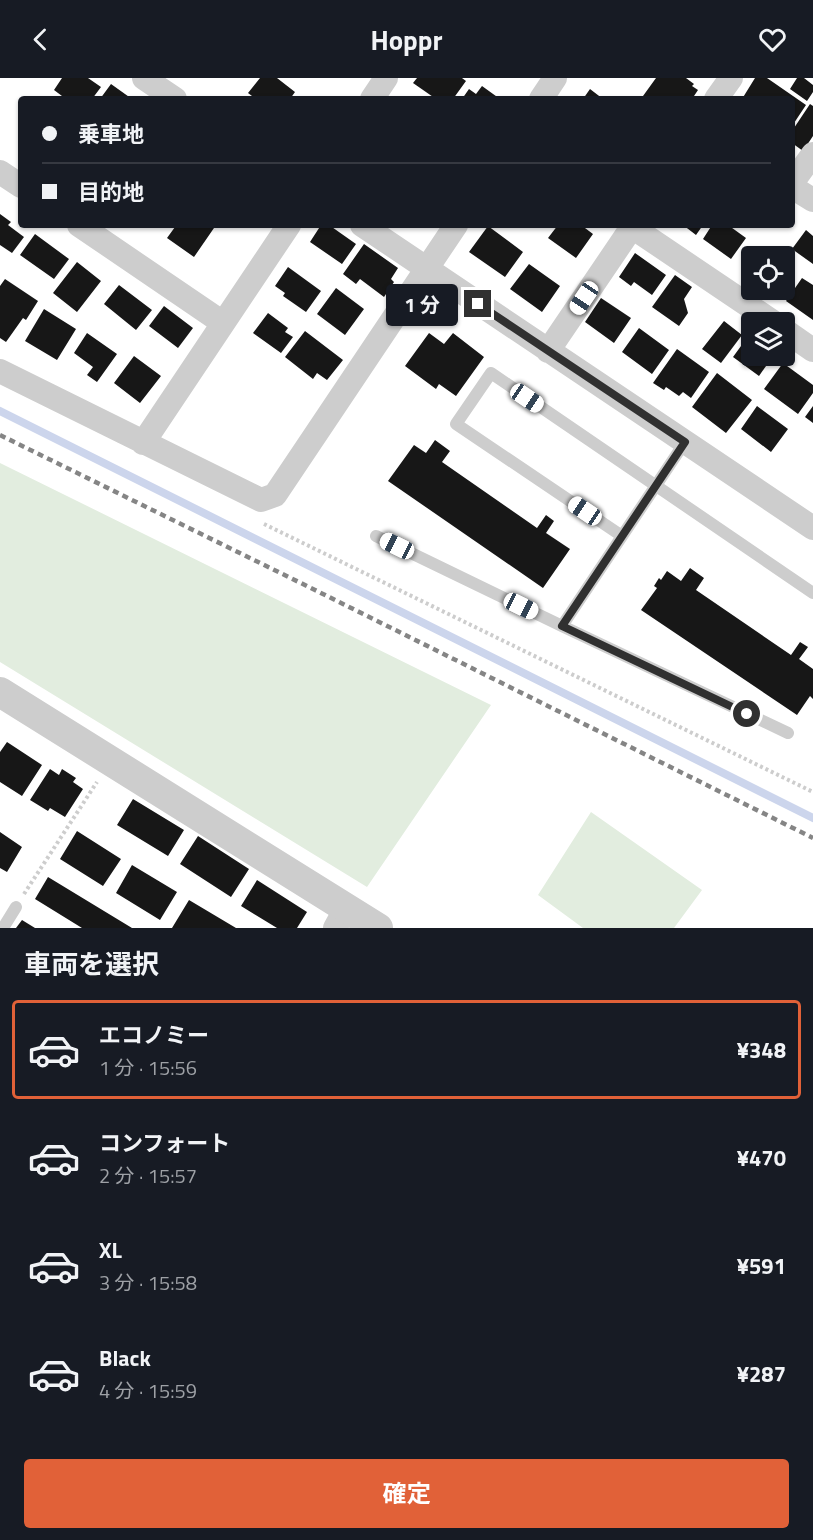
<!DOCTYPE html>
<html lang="ja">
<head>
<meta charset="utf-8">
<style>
	body { margin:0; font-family:"Titillium Web","Noto Sans JP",sans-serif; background:#242831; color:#f1f3f6; height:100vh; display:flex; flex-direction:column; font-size:22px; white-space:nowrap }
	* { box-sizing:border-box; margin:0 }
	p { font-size:20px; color:#9ea1a6 }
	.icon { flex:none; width:33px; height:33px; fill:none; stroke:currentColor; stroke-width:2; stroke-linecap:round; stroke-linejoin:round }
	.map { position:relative; height:850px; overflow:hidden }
	.side { display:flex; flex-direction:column; background:#171b24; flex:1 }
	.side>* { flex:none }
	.guide { position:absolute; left:18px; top:18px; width:777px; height:132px; border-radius:6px; box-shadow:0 2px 4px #0004; display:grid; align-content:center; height:132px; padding:0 24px; background:#171b24 }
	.fabs { position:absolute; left:741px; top:168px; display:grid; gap:12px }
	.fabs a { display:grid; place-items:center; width:54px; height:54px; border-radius:6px; background:#171b24; box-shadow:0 2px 4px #0004; font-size:30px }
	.end { position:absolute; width:27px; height:27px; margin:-14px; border:8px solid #303030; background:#fff; box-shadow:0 0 0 3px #fff }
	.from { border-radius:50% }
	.bubble { position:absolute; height:42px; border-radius:6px; background:#171b24; box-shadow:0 2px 4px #0004; font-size:20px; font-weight:700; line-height:42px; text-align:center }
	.car { position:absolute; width:18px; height:36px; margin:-18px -9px; border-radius:8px; box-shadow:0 0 4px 2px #0007; background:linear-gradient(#fff 24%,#345 0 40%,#fff 0 76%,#345 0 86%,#fff 0) }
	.guide b { display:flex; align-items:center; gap:21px; height:57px; font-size:22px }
	.guide b+b { border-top:2px solid #363941 }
	.guide i { width:15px; height:15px; background:#f1f3f6 }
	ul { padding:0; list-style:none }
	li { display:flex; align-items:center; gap:18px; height:99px; margin:0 12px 9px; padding:0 12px; border:3px solid transparent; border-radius:6px }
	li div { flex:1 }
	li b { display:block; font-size:22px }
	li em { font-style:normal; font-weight:700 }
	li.selected { border-color:#e16138 }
	li>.icon { width:54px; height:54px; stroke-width:1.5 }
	h2 { padding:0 24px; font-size:27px; line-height:72px }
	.button { display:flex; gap:12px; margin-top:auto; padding:12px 24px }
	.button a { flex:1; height:69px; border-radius:6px; background:#e16138; color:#fff; font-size:24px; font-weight:700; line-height:69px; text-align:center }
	header { display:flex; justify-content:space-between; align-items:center; height:78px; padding:0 24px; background:#171b24; font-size:27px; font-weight:700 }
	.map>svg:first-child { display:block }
</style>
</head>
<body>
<header><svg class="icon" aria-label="back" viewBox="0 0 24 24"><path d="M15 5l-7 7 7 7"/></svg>Hoppr<svg class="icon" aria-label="heart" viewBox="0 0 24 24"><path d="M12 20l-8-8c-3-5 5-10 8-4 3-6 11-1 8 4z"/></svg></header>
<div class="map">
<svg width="813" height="850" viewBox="0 0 813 850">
	<rect width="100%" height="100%" fill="#fff"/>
	<!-- green -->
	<path fill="#e2eddf" d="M0 385 491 627 367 809 0 584Z
		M591 734 702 812 674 850H583L538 817Z"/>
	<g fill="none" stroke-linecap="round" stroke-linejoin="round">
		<!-- stream -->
		<path stroke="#ccd5ec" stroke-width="8" d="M0 333 813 740"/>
	</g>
	<!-- building -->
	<path fill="#171717" d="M62 0H88L101 9 92 21H66L54 12Z
		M260 0H277L295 14 290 21H266L262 18 260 21H256L248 15Z
		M417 0H462L466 3 453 21H436L413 5Z
		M656 0H686L694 6 692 8 698 12 692 21H660L656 19 655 21H648L643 18Z
		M755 0H767L806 27 792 48V21H742Z
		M797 0H804L813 7V14L807 23 790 11Z
		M111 6 132 21H100Z
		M482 8 500 21H462L469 11 476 16Z
		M590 11 603 21H583Z
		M810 26 813 28V58L803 73 792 65V53Z
		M0 136 11 144 8 147 24 159 12 175 0 167Z
		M172 147H210L214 150 194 179 167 160 175 149Z
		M321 147H329L356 166 342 186 310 164Z
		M558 147H581L593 156 576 180 548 160Z
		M683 147H703L696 157Z
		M712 147H728L746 160 731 181 703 161Z
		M488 148 523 174 505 199 469 174Z
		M806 152 813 158V186L792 171Z
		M35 156 69 181 54 201 20 177Z
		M364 166 398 190 391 201 394 204 384 219 360 201 356 206 343 196Z
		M759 169 773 178H753Z
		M635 175 666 197 652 217 634 204 631 208 619 199Z
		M752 181V199L743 193Z
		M77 184 101 203 77 234 53 215Z
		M529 186 560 208 542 234 510 211Z
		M288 189 321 213 306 234 283 218 285 215 275 208Z
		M675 197 692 209 684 221 688 235 679 248 652 229Z
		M802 200 813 207V242L786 223Z
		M5 201 38 223 26 242 23 240 6 264 0 260V208Z
		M119 207 152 232 136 252 104 226Z
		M336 210 364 231 345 257 317 236Z
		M601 220 631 240 614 265 585 244Z
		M164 228 193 250 178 270 149 248Z
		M44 231 76 251 57 282 25 263Z
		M268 235 288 250 285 254 293 259 281 275 253 255Z
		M724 243 742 257 721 285 702 271Z
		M639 250 669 272 652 296 622 274Z
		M305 253 343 282 327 302 317 295 313 301 285 279Z
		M87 255 117 276 97 304 87 297 93 289 74 275Z
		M429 255 444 266 453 255 484 279 456 318 439 306 436 311 405 288Z
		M749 257 752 259V278H773L759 298 733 279Z
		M677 271 709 294 691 320 683 314 679 318 666 309 664 312 653 305Z
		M134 278 161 298 140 325 114 305Z
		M783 285 813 307V315L798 336 764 311Z
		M717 295 752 322 726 355 692 329Z
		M757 328 788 351 771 374 741 351Z
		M813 328V345L805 339Z
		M435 362 450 373 442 384 537 450 546 437 554 443 546 455 570 471 543 510 388 403 414 367 426 375Z
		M690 490 704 500 696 512 791 577 800 564 808 569 799 581 813 591V621L810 618 797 637 641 532 657 510 654 508 659 500 661 502 667 493 681 503Z
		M7 664 42 687 22 718 0 704V674Z
		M50 691 59 697 62 691 76 700 73 704 83 711 65 739 50 730 48 733 30 722Z
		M133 721 184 752 168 778 117 747Z
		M77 753 121 781 103 808 60 781Z
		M0 754 22 769 7 794 0 790Z
		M198 758 249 791 231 819 180 786Z
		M132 787 177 814 160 842 116 815Z
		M48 799 132 850H82L35 821Z
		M257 802 307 834 297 850H277L241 828Z
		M189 822 236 850H172Z
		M22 842 35 850H16Z"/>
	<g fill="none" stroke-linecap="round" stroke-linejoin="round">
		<!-- path -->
		<path stroke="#cdcdcd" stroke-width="4" stroke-dasharray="3 3" stroke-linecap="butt" d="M264 446 813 714
			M24 816 97 704"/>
		<!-- service -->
		<path stroke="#cdcdcd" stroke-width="12" d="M376 458 562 548 788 655
			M622 458 456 346 491 295 813 515
			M562 548 685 364
			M3 850 16 829"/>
		<!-- minor -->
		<path stroke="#cdcdcd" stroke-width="24" d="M144 0 175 21
			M372 21 386 0
			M541 21 555 0
			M716 21 731 0
			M0 94 21 108
			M792 105 813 76
			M792 109 813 122
			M79 147 223 245
			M362 147 813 450
			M784 252 813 272
			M548 273 632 149 773 244
			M0 293 261 422 275 417 456 147
			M143 365 289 147
			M335 850 346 830"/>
		<!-- tertiary -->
		<path stroke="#cdcdcd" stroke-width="30" d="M0 614 378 850"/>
		<!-- rail -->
		<path stroke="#858585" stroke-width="4.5" stroke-dasharray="6 4.5" stroke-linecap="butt" d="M0 357 315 512 813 760"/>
	</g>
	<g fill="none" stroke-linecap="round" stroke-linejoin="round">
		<!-- route -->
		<path stroke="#303030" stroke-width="8" d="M478 226 685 364 562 548 747 636"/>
	</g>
</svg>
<div class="fabs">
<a><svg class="icon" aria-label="locate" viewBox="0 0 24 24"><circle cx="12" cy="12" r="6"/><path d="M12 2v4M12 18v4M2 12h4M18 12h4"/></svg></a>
<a><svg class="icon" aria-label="layers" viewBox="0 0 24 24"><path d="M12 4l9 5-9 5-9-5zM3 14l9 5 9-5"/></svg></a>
</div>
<i class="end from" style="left:747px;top:636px"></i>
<i class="end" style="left:478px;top:226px"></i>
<div class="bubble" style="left:386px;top:206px;width:72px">1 分</div>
<i class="car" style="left:584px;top:220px;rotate:214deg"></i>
<i class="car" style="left:527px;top:320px;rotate:124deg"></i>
<i class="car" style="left:585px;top:433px;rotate:304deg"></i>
<i class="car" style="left:397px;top:468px;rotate:296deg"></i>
<i class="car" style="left:521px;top:528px;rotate:116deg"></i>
<div class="guide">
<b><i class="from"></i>乗車地</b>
<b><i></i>目的地</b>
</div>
</div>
<section class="side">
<h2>車両を選択</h2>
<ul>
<li class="selected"><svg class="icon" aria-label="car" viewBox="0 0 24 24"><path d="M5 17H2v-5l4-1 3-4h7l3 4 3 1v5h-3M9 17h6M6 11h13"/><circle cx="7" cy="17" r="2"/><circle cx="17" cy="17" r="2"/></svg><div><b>エコノミー</b><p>1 分 · 15:56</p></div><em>¥348</em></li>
<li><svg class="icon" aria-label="car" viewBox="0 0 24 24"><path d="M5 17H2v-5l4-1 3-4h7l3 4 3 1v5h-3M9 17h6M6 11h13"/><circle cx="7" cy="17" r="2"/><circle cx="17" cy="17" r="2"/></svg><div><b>コンフォート</b><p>2 分 · 15:57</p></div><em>¥470</em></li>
<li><svg class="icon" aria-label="car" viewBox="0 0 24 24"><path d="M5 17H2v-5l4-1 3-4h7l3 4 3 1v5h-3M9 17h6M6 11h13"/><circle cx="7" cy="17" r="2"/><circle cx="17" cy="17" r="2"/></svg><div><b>XL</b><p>3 分 · 15:58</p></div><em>¥591</em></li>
<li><svg class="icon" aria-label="car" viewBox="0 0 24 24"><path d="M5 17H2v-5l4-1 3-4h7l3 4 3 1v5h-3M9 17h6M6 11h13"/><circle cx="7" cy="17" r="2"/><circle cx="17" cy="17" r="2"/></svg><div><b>Black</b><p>4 分 · 15:59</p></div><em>¥287</em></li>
</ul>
<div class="button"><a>確定</a></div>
</section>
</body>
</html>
